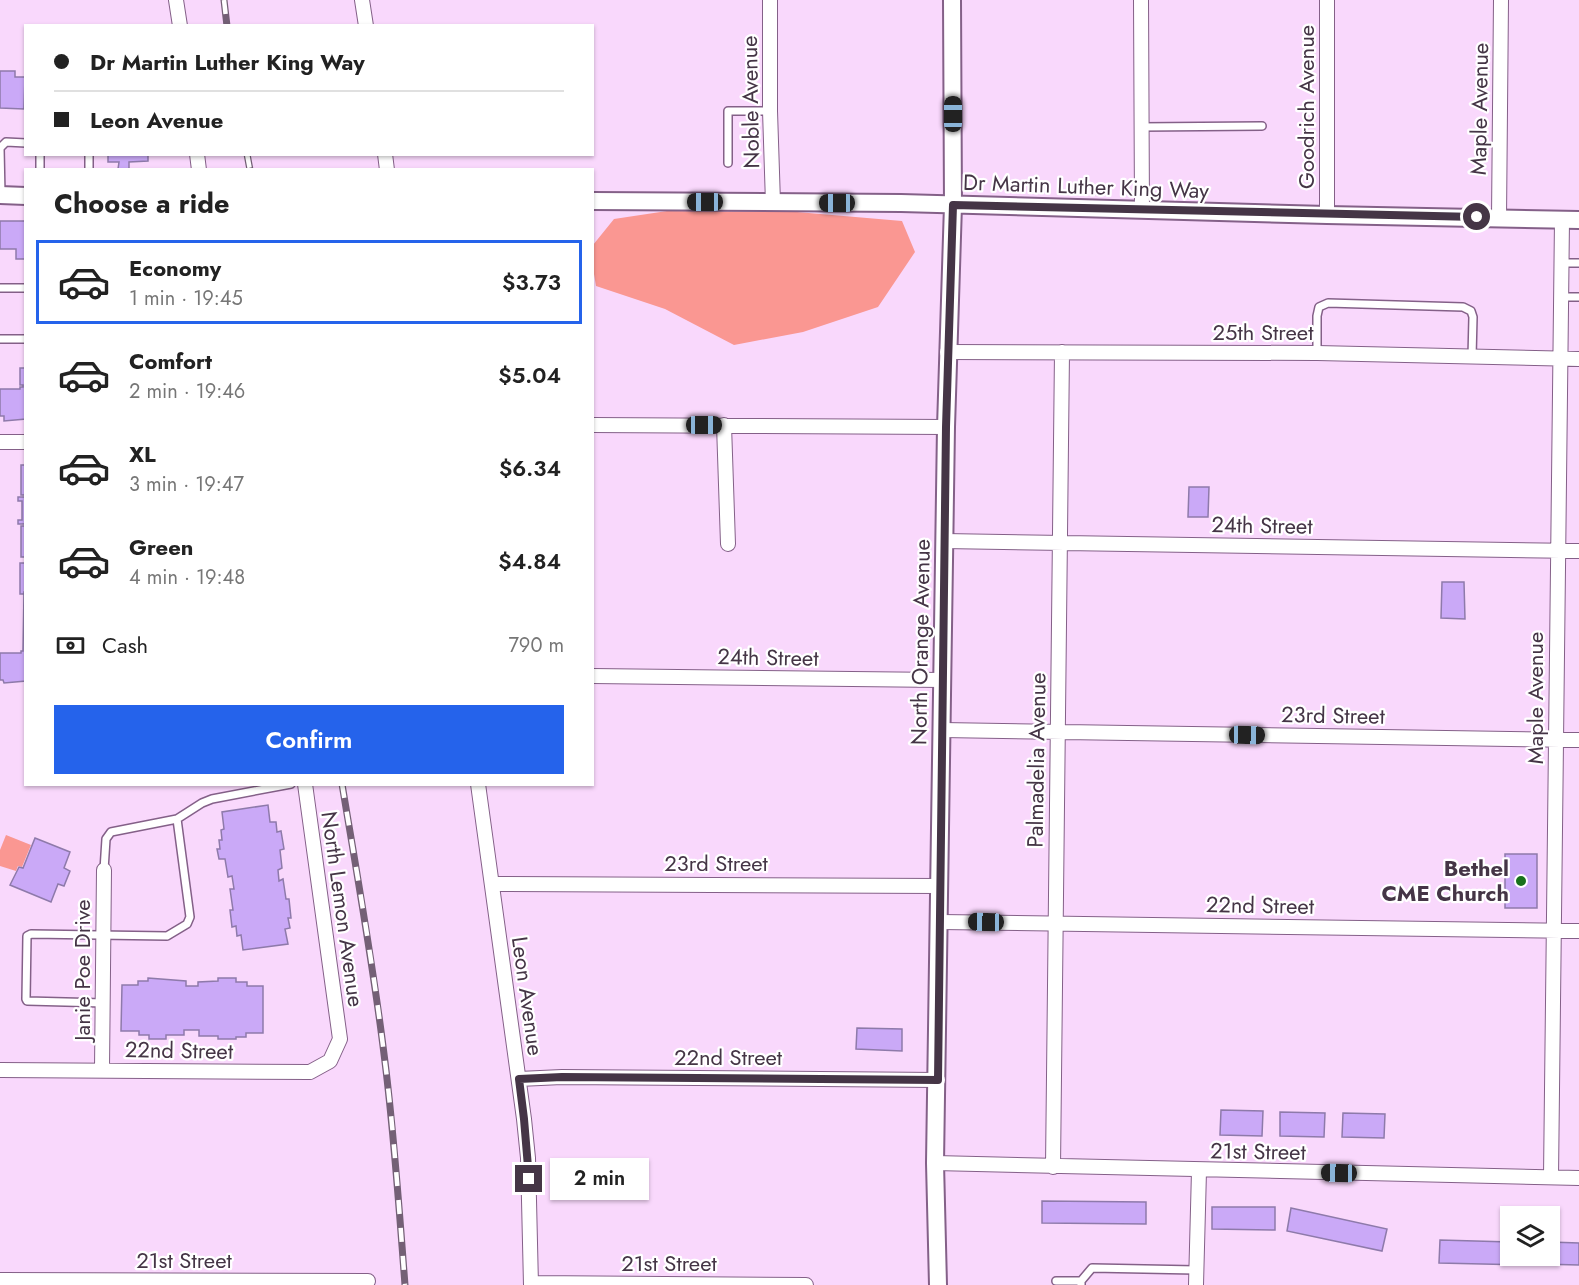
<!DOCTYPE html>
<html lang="en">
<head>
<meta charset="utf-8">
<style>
	body { margin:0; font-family:Jost,sans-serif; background:#f6f6f6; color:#222; height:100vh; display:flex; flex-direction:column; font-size:22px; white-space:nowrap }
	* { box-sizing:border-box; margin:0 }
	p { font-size:20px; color:#767676 }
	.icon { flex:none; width:33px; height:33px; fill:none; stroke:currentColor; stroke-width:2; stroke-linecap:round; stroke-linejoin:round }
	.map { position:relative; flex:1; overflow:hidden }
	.sheet { position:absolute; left:24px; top:168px; width:570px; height:618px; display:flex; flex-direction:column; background:#fff; border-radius:0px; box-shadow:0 2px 4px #0004 }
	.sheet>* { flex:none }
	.top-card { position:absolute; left:24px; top:24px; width:570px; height:132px; border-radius:0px; box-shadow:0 2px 4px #0004; display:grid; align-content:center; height:132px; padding:0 30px; background:#fff }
	.buttons { position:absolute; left:1500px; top:1206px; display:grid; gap:12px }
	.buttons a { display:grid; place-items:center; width:60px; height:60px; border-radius:0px; background:#fff; box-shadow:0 2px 4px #0004; font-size:30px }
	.end { position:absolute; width:27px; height:27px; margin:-14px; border:8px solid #453546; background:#fff; box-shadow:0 0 0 3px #fff }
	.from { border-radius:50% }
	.bubble { position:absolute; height:42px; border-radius:0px; background:#fff; box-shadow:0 2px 4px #0004; font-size:20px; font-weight:600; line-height:42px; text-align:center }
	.car { position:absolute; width:18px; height:36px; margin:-18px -9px; border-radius:8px; box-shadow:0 0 4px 2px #0007; background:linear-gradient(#222 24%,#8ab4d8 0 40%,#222 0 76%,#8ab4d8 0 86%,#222 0) }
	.top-card b { display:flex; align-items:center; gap:21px; height:57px; font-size:22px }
	.top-card b+b { border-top:2px solid #e0e0e0 }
	.top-card i { width:15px; height:15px; background:#222 }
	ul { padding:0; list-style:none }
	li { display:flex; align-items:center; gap:18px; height:84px; margin:0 12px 9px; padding:0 18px; border:3px solid transparent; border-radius:0px }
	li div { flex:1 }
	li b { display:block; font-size:22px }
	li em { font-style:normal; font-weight:600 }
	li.selected { border-color:#2563eb }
	li>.icon { width:54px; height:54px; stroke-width:1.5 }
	h2 { padding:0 30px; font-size:27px; line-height:72px }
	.pay { display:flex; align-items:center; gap:15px; height:66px; padding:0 30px; font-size:22px }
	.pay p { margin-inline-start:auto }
	.cta { display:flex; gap:12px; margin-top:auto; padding:12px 30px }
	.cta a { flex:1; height:69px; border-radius:0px; background:#2563eb; color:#fff; font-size:24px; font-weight:600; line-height:69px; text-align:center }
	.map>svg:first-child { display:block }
</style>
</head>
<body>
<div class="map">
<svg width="1579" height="1285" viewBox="0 0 1579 1285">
	<rect width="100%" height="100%" fill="#f9d8fc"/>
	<!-- green -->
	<path fill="#fa9792" d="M667 211 797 212 902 221 915 252 878 307 803 332 734 345 665 309 596 286 593 268V245L614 219Z
		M6 835 31 845 22 867 18 866 16 871 0 866V850Z"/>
	<!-- building -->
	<path fill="#caa9f7" stroke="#8e7aaa" stroke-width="1.5" d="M0 71H15V77H25L24 109 0 108Z
		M108 154H148V161L129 162V169H118L119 162H108Z
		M0 221H26V259H16V249H0Z
		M20 368H26V419L4 421V416H0V389H20V387H23V385H20Z
		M21 465H26V495H21Z
		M1189 487H1209L1208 517H1188Z
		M18 497H26V524H18V520H22V501H18Z
		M21 526H26V557H21Z
		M20 563H26V594H20Z
		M1442 582H1464L1465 619 1441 618Z
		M24 592H26V681L4 683 3 680H0V653H21V651H23Z
		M268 805 270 822H276L277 832 281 831 284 849 280 850 282 868 278 870 279 881 283 879 286 899H289L291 918H288L290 928 285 929 288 944 243 950 241 935 237 936 236 926 232 927 230 910H233L230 889H234L232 876 228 877 225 859H219L217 849H220L219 840H222L221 830 224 829 222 812Z
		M35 838 70 852 64 868 70 871 64 886 58 884 51 902 10 885 19 867 23 868Z
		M1505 854H1537V908H1505Z
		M148 978 186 981V986H198V982L218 981V978H236V982H247V986H263V1033H246V1037H236V1039H218V1036H199V1030H184V1035H166V1039H149V1035H139V1031H121L122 985H138V981H148Z
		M857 1028 902 1029V1051L856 1049Z
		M1221 1110 1263 1111 1262 1136 1220 1135Z
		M1280 1112 1325 1113 1324 1137 1280 1136Z
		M1343 1113 1385 1114 1384 1138 1342 1137Z
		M1042 1201 1146 1202V1224L1042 1223Z
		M1212 1207H1275V1230L1212 1229Z
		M1291 1208 1387 1229 1382 1251 1287 1231Z
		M1440 1240 1510 1242V1256H1528V1265L1439 1263Z
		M1550 1242 1579 1243V1265L1540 1264V1256H1550Z"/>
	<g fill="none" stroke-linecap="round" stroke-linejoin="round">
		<defs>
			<path id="service" d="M1141 127 1262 126
				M728 163V111H770
				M40 170V154
				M89 170V154
				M1 195 0 148 6 142 26 143
				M1561 263H1579
				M0 288H26
				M1561 297H1579
				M0 339H26
				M1317 353V316L1319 307 1328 303 1463 307 1471 311 1473 317 1472 357
				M104 870 106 839 111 832 177 819 202 803 212 799 291 784
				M104 1003 27 1001 26 999 27 936 31 934 167 936 187 924 190 917 177 819
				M1056 1281H1081
				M1081 1285V1281L1092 1268 1196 1270"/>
			<path id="minor" d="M176 0 180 26
				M362 0 366 26
				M770 0V111L773 203
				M1141 0 1142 210
				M197 154 199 170
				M385 154 387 170
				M1327 215V0
				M1499 218 1501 0
				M947 352 1317 353 1579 359
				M592 425 946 427
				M724 425 728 544
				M0 442H26
				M944 541 1579 551
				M592 676 942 680
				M942 730 1579 740
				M478 784 524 1119 528 1158 531 1285
				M492 884 939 886
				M940 922 1579 931
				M102 1069 104 870
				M0 1070 310 1072 330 1061 340 1039 305 784
				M519 1079 562 1077 938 1080
				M935 1163 1579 1178
				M1053 1167 1062 352
				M1551 1177 1562 220
				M0 1280 368 1281
				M531 1283 806 1285
				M1196 1285 1199 1171"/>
			<path id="tertiary" d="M0 195 26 196
				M592 201 901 203 1327 215 1579 220
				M938 1285 935 1163 946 427 953 205 952 0"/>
		</defs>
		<!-- service casing -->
		<use href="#service" stroke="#846088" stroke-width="10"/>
		<!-- minor casing -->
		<use href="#minor" stroke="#846088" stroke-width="16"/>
		<!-- tertiary casing -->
		<use href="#tertiary" stroke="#846088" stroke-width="20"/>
		<!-- service -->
		<use href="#service" stroke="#fff" stroke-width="7"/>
		<!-- minor -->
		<use href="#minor" stroke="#fff" stroke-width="14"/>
		<!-- tertiary -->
		<use href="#tertiary" stroke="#fff" stroke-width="16"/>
		<defs>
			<path id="rail" d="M224 0 227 26
				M247 154 250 170
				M342 784C357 874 373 964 384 1054 394 1131 399 1208 405 1285"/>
		</defs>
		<!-- rail casing -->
		<use href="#rail" stroke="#746076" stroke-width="7"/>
		<!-- rail -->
		<use href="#rail" stroke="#fff" stroke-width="4.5" stroke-dasharray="14" stroke-linecap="butt"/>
	</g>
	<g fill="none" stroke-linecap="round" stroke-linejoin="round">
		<!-- route -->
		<path stroke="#453546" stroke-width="8" d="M529 1179 524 1119 519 1079 562 1077 938 1080 946 427 953 205 1477 217"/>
	</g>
	<!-- markers -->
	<circle fill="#18711c" stroke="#fff" stroke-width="2" cx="1521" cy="881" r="6"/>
	<g text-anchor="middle" stroke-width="4.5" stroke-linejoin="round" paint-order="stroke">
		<!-- street labels -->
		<g font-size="22" fill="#453546" stroke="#fff">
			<text transform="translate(750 102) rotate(-91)" y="8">Noble Avenue</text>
			<text transform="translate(1306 107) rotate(-90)" y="8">Goodrich Avenue</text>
			<text transform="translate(1479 109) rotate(-89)" y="8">Maple Avenue</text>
			<text transform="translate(1086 186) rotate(2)" y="8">Dr Martin Luther King Way</text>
			<text x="1263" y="340">25th Street</text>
			<text transform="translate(1262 525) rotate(1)" y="8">24th Street</text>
			<text transform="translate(920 642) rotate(-89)" y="8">North Orange Avenue</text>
			<text transform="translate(768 657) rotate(1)" y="8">24th Street</text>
			<text transform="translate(1535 698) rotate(-90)" y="8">Maple Avenue</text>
			<text transform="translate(1333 715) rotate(1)" y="8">23rd Street</text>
			<text transform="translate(1036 760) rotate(-89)" y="8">Palmadelia Avenue</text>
			<text x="716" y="871">23rd Street</text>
			<text transform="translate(1260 905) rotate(1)" y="8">22nd Street</text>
			<text transform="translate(343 909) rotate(82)" y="8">North Lemon Avenue</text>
			<text transform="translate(82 970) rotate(-90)" y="8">Janie Poe Drive</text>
			<text transform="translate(528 996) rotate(82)" y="8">Leon Avenue</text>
			<text transform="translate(179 1050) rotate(1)" y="8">22nd Street</text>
			<text x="728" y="1065">22nd Street</text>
			<text transform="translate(1258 1151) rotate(1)" y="8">21st Street</text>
			<text x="184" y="1268">21st Street</text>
			<text x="669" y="1271">21st Street</text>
		</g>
		<!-- poi labels -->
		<g font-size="22" font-weight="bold" fill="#453546" stroke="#fff" text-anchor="end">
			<text x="1509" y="876">Bethel<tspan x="1509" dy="25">CME Church</tspan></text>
		</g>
	</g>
</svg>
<div class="buttons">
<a><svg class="icon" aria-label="layers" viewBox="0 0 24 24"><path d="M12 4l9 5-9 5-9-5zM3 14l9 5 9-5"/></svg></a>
</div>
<i class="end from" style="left:1477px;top:217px"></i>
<i class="end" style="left:529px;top:1179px"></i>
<div class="bubble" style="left:550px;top:1158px;width:99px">2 min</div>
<i class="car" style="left:953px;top:114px;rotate:0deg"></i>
<i class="car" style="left:705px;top:202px;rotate:270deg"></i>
<i class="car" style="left:837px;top:203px;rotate:270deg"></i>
<i class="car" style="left:704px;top:425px;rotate:90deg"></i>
<i class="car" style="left:1247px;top:735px;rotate:91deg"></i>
<i class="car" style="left:986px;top:922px;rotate:271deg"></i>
<i class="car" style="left:1339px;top:1173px;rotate:271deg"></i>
<div class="top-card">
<b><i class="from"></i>Dr Martin Luther King Way</b>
<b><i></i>Leon Avenue</b>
</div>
<section class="sheet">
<h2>Choose a ride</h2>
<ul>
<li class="selected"><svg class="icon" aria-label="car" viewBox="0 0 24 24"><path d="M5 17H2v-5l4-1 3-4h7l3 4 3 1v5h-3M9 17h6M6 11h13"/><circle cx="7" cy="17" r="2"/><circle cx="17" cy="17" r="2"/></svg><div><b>Economy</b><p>1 min · 19:45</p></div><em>$3.73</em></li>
<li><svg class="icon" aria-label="car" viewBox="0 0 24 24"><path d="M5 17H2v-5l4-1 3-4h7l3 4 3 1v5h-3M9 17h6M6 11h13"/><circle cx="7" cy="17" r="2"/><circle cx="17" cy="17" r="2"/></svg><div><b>Comfort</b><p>2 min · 19:46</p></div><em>$5.04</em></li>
<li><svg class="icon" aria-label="car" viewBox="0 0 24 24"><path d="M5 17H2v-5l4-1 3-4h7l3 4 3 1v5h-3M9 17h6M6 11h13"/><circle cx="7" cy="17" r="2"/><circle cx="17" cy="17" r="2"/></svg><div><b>XL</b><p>3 min · 19:47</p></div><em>$6.34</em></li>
<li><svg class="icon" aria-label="car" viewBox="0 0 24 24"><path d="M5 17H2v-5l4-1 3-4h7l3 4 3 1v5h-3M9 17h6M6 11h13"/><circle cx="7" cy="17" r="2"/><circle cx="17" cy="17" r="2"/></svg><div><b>Green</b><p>4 min · 19:48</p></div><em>$4.84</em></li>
</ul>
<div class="pay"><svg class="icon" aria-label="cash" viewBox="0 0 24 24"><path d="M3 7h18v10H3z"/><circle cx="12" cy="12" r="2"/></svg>Cash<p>790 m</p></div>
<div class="cta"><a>Confirm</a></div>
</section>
</div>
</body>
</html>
